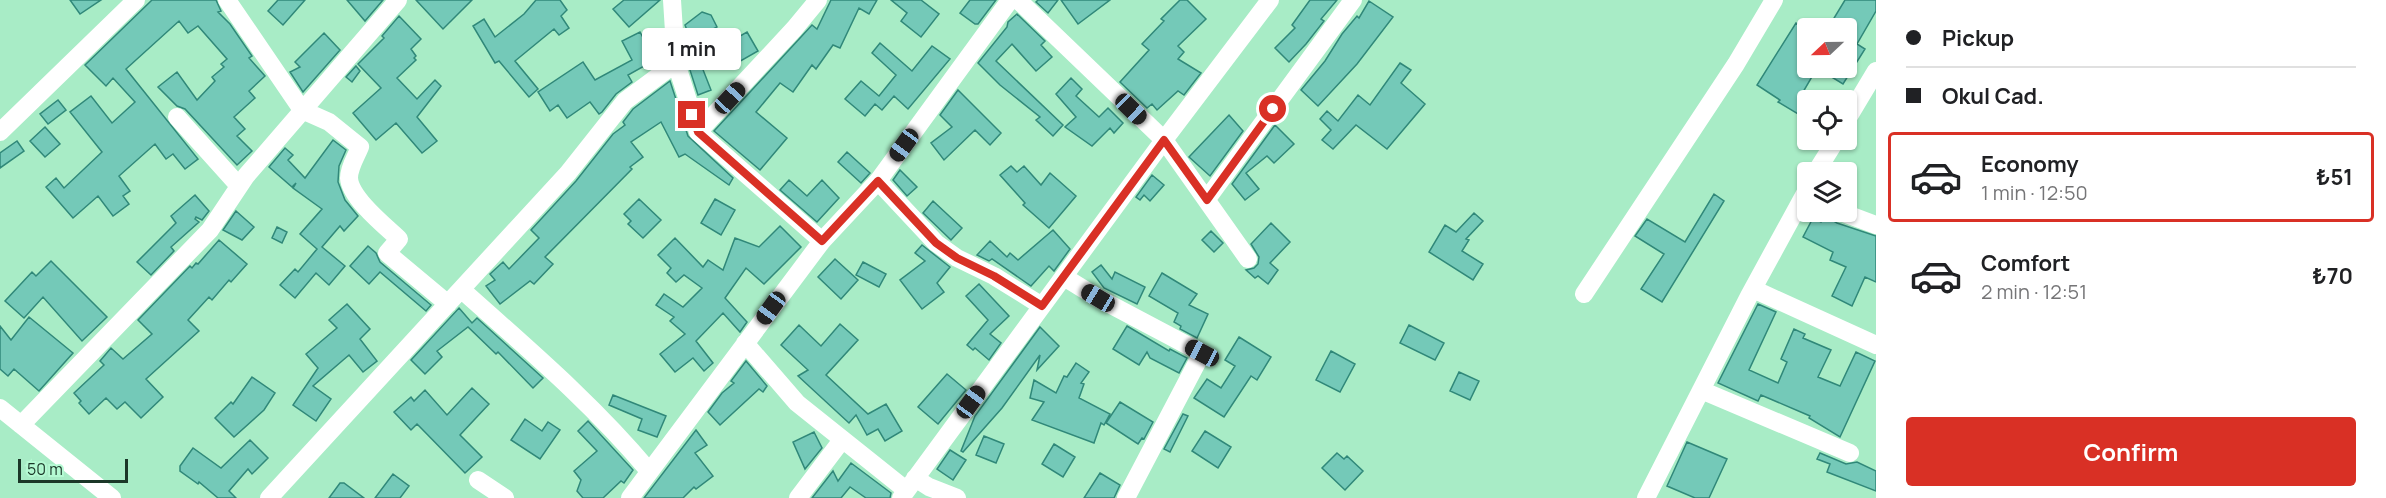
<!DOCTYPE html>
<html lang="en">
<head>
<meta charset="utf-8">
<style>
	body { margin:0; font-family:Manrope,sans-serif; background:#f2f2f2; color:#202124; height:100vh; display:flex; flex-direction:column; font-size:22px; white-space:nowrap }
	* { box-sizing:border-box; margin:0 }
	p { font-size:20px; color:#757577 }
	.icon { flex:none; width:33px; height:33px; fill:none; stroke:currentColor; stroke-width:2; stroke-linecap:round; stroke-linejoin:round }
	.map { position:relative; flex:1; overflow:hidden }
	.sheet { display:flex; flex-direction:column; background:#fff; width:510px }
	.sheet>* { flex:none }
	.banner { display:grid; align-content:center; height:132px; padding:0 30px; background:#fff }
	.needle { width:39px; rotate:248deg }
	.fabs { position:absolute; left:1797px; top:18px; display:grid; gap:12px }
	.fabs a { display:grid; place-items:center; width:60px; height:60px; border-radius:6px; background:#fff; box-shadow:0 2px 4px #0004; font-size:30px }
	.scale { position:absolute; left:18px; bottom:15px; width:110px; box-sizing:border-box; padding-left:6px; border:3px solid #1b3728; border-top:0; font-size:16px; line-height:21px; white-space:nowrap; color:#1b3728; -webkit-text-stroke:4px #b5fad3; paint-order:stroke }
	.end { position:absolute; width:27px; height:27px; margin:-14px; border:8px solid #d93025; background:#fff; box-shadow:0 0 0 3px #fff }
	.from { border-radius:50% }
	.bubble { position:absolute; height:42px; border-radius:6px; background:#fff; box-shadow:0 2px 4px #0004; font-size:20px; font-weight:700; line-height:42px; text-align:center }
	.car { position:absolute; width:18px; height:36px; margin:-18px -9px; border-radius:8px; box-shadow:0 0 4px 2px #0007; background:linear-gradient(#222 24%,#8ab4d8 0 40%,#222 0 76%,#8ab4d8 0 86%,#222 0) }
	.banner b { display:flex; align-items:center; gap:21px; height:57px; font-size:22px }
	.banner b+b { border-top:2px solid #e0e0e0 }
	.banner i { width:15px; height:15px; background:#202124 }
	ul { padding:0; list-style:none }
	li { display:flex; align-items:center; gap:18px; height:90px; margin:0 12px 9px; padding:0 18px; border:3px solid transparent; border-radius:6px }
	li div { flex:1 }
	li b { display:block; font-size:22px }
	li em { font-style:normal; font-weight:700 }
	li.current { border-color:#d93025 }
	li>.icon { width:54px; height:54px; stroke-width:1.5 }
	.button { display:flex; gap:12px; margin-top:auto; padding:12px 30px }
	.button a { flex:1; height:69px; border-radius:6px; background:#d93025; color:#fff; font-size:24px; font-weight:700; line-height:69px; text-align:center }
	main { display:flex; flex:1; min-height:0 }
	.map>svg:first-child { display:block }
</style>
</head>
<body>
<main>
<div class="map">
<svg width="1876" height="498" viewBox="0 0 1876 498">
	<rect width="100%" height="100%" fill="#a8ecc6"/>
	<!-- building -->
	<path fill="#74c9b8" stroke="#308879" stroke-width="1.5" d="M70 0H101L80 14Z
		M152 0H216L221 11 218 12 230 24 252 56 249 58 265 76 249 91 255 98 234 117 245 129 237 136 252 151 237 165 185 109 177 106 158 87 177 72 197 100 215 81 212 77 224 67 221 64 227 59 198 26 188 33 179 21 126 69 198 159 185 169 173 154 166 159 155 144 119 176 130 191 123 196 129 204 113 216 98 196 73 218 46 187 56 178 64 188 102 152 70 112 91 96 112 123 135 102 113 78 106 86 85 65Z
		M278 0H305L283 25 268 11Z
		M347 0H383L365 21Z
		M416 0H472L443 29Z
		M536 0H560L567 10 561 16 569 28 559 35 554 29 515 61 538 89 529 97 499 61 495 63 473 26 484 19 495 37 524 14Z
		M624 0H660L629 27 613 9Z
		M831 0H877L869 14 859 8 840 48 833 45 816 69 812 65 793 92 780 83 756 112 787 138 760 170 714 131 812 25 817 29Z
		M891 0H921L939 14 921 37 901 21 907 13Z
		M970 0H996L978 24H975L960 13Z
		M1038 0H1058L1048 13 1036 2Z
		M1061 0H1110L1078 24Z
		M1180 0H1187L1206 19 1178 46 1184 52 1178 59 1201 73 1184 95 1178 91 1157 110 1152 104 1147 108 1120 82 1149 50 1142 44 1164 21 1161 19Z
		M1310 0H1337L1321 19 1324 21 1306 44 1289 62 1275 48 1295 28 1292 25Z
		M1845 0H1876V11L1857 44 1865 49 1843 84 1817 68 1803 92 1808 95V120L1778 102 1780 100 1757 85 1796 23 1808 30V68H1846V28H1828Z
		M1369 1 1393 17 1357 64 1318 106 1301 90 1325 61 1342 34 1357 16 1359 18Z
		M702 12 711 15 717 27 691 41 685 25Z
		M1017 14 1045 41 1041 45 1052 57 1036 71 1012 44 996 61 1063 125 1053 136 1036 120 1040 117 1000 85 978 63 1007 27 1008 22Z
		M399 16 421 39 411 49 416 56 414 58 416 60 397 78 417 99 435 80 441 86 417 117 437 141 422 153 396 123 376 140 353 113 381 88 358 64 384 38 382 36Z
		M640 32 655 60 628 75 632 82 616 94 602 112 599 114 590 102 567 118 558 105 550 111 538 92 583 62 595 80 632 60 622 41Z
		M747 32 758 51 737 63 726 44Z
		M324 33 340 50 303 92 290 72 300 67 295 62Z
		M880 43 912 71 932 46 950 59 908 109 894 96 882 110 875 104 865 116 845 99 861 81 879 96 896 75 872 53Z
		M700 62 711 90 698 95 689 67Z
		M1400 63 1411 70 1401 83 1425 104 1387 149 1356 125 1333 149 1322 140 1331 130 1320 119 1327 111 1338 121 1358 95 1370 105Z
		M356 66 360 71 352 82 346 77Z
		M1071 78 1082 89 1076 96 1099 117 1108 108 1123 123 1114 133 1110 128 1092 146 1065 127 1076 117 1056 94Z
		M670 81 688 136 733 178 729 185 685 154 679 157 661 122 631 142 643 157 630 167 632 169 545 257 553 264 534 284 530 281 500 304 486 286 495 280 490 274 503 262 509 269 539 238 531 230 576 181 613 134 625 125 623 122 633 109Z
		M958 90 1001 133 990 145 975 130 944 160 931 143 952 127 940 115Z
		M58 100 66 110 48 124 40 114Z
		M1229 115 1243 131 1210 176 1189 157Z
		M1275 125 1294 144 1274 163 1267 156 1246 173 1259 189 1245 200 1232 184Z
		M45 127 60 144 45 157 30 141Z
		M333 140 346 150 339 166 338 182 345 200 358 216 344 231 340 226 322 247 345 266 329 285 316 273 295 298 280 285 295 269 298 272 317 249 300 234 322 209 293 188 296 183 292 187 269 167 285 148 293 155 288 160 305 178Z
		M17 141 24 151 0 168V153Z
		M847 152 870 173 861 183 838 162Z
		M1011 166 1017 172 1024 166 1041 185 1050 173 1076 196 1049 228 1023 205 1025 203 1000 175Z
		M900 170 917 187 907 196 893 180Z
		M1152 175 1164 185 1150 201 1144 195 1140 200 1136 197Z
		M789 180 807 196 822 180 839 198 817 222 780 190Z
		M1714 194 1724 201 1662 302 1641 289 1664 254 1635 236 1647 219 1685 242Z
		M195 195 209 211 202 220 196 217 195 219 199 222 171 247 174 251 151 275 137 262 176 223 171 216Z
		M639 199 661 220 643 238 628 224 631 221 624 214Z
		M715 199 735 210 721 235 701 223Z
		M933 201 962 228 951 240 923 213Z
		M236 211 254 227 242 240 223 230Z
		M1474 213 1483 221 1466 239 1469 240 1462 251 1483 264 1473 280 1429 252 1445 225 1456 232Z
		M1824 215 1837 223 1876 236V282L1865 277 1852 306 1832 296 1846 267 1830 260 1833 252 1803 237 1813 218 1821 222Z
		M1271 223 1290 242 1270 263 1278 270 1268 284 1258 276 1255 278 1246 270 1254 268 1258 264 1259 257 1251 244Z
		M780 226 801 247 764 284 746 268 725 298 747 322 740 332 723 313 696 341 713 363 704 371 693 358 675 372 660 354 685 334 670 321 674 317 656 305 664 294 683 307 702 288 684 275 676 282 667 273 671 268 658 255 675 238 703 267 708 260 723 270 735 238 759 247Z
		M277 227 287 232 282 243 272 238Z
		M1053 230 1070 249 1054 271 1049 266 1031 286 992 259 989 261 977 255 990 241 1007 257 1010 253 1018 260Z
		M1211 231 1223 243 1214 252 1202 240Z
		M219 240 247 264 231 282 229 280 212 300 209 297 188 320 199 331 146 379 163 397 141 418 125 402 117 409 106 398 89 414 79 403 81 401 74 393 104 365 100 361 111 348 123 359 152 334 138 320 190 266 192 268 196 263 198 264Z
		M922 245 950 267 937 283 944 292 922 309 900 280 925 261 915 253Z
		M368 246 376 253 380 262 431 305 426 311 380 272 369 284 350 266Z
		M835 259 858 280 841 299 818 277Z
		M51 261 107 317 82 341 43 297 24 318 5 301 32 272 36 276Z
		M863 262 886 274 879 287 856 275Z
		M1101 265 1112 279 1115 272 1145 287 1137 304 1104 288 1092 272Z
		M1162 273 1197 294 1189 305 1208 314 1197 338 1180 329 1181 326 1174 322 1178 313 1149 296Z
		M979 284 1009 316 990 334 1001 343 989 360 975 348 973 350 967 345 988 320 966 296Z
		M347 304 370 329 360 339 377 361 363 372 349 355 313 386 331 399 316 421 293 405 318 368 306 354 337 328 329 320Z
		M1758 304 1776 312 1749 370 1778 383 1787 362 1781 359 1794 329 1805 334 1803 338 1831 350 1818 377 1840 386 1856 352 1875 361 1840 437 1809 418 1810 416 1761 395 1758 401 1718 383Z
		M459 308 472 323 477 318 543 378 533 388 498 352 496 354 468 327 437 351 442 357 425 374 411 360Z
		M29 317 73 353 39 391 14 369 8 376 0 369V326L11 340Z
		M840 324 858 340 826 375 868 414 886 404 902 431 885 441 878 429 867 435 856 415 849 423 798 376 808 370 781 345 799 325 821 346Z
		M1409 325 1444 343 1435 360 1400 343Z
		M1127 326 1169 351 1170 349 1187 358 1179 373 1150 358 1147 352 1139 365 1113 349Z
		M1040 327 1059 346 1037 370 1040 355 1002 408 963 452 961 451 975 416Z
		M1239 337 1271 357 1257 380 1251 376 1224 417 1194 398 1207 379 1221 388 1235 366 1225 360Z
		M1331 351 1355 364 1340 392 1316 380Z
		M746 361 767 386 763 392 759 389 720 425 708 412 722 393 734 383 731 381Z
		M1076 363 1089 372 1081 383 1084 384 1079 398 1110 414 1104 425 1101 423 1094 443 1032 420 1044 402 1030 398 1034 380 1056 393 1064 376 1067 377Z
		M1459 372 1479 381 1470 400 1450 391Z
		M947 374 966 390 938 424 918 407Z
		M252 377 275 393 264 410 234 437 215 418 231 402 233 404Z
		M472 388 489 404 460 435 482 457 465 473 420 427 417 424 411 430 394 412 411 397 414 401 425 390 447 415Z
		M613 395 666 416 657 437 638 430 642 419 609 405Z
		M1120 402 1153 422 1144 439 1142 438 1138 444 1106 423Z
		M1183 414 1188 416 1170 452 1164 449Z
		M525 419 542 431 548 422 560 430 540 459 511 440Z
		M588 421 633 470 624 483 621 481 603 498H583L577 491 581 480 574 471 597 451 578 431Z
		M696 430 707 445 695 453 713 476 696 489 694 487 683 498H644Z
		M1205 431 1231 447 1218 468 1192 451Z
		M814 432 822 448 805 469 793 442Z
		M984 436 1004 444 996 463 976 455Z
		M250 440 268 458 252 474 248 469 229 491 236 498H218L199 482 198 484 180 471V466L193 448 221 468Z
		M1687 442 1727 459 1709 498H1695L1667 486Z
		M1054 444 1075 457 1063 477 1042 464Z
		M950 450 966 460 953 480 937 469Z
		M1337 453 1344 459 1347 456 1363 471 1345 490 1322 468Z
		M1820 453 1846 464 1857 462 1876 471V491L1827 472 1830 464 1817 459Z
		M851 463 891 493 890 498H866L850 487 841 498H812L833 471 838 481Z
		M1100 473 1120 485 1114 498H1084Z
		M393 474 409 486 400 498H375Z
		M340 483H344L364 498H329Z"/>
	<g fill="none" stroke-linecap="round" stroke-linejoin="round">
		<!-- minor -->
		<path stroke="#fff" stroke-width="18" d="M227 0 302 110 329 122 360 147C356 157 349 167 349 178 350 198 385 226 399 239L387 253 448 304
			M672 0 676 63 698 132 822 241
			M1018 0 1164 140 1248 259
			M177 117 239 186
			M1846 121 1876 71
			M0 132 136 0
			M698 132 794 29 818 0
			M1816 172 1836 140
			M878 181 936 243 957 258 994 276 1042 306
			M1207 199 1353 0
			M1841 212 1876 225
			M1064 277 1098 298 1202 353 1126 498
			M1753 289 1876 345
			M462 290C527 348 593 404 649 471
			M1584 294 1736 64 1774 0
			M745 343 797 403 906 490
			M1701 390 1850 453
			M0 408 112 498
			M21 425 210 230 246 176 398 0
			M915 478 929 487 957 498
			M478 480 505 498
			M269 498 568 173 625 101 676 63
			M630 498 822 241 878 181 1010 0
			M798 498 842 440
			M901 498 1164 140 1270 0
			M1646 498 1749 296 1808 188"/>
	</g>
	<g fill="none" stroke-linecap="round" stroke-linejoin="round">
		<!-- route -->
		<path stroke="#d93025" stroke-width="8" d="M692 115 698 132 822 241 878 181 936 243 957 258 994 276 1042 306 1164 140 1207 200 1273 109"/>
	</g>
</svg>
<div class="fabs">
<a><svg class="needle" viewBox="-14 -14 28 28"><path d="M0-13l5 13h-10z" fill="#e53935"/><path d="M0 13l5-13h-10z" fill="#757577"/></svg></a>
<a><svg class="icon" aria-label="locate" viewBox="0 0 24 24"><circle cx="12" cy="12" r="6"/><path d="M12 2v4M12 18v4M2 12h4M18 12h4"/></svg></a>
<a><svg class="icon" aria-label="layers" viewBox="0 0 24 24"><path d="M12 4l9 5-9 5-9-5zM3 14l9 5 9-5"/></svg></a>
</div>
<div class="scale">50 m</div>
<i class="end from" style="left:1273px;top:109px"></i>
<i class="end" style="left:692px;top:115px"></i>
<div class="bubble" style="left:642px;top:28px;width:99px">1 min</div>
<i class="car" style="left:730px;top:98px;rotate:43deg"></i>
<i class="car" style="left:1131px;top:109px;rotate:134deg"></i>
<i class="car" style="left:904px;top:145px;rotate:216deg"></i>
<i class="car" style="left:1098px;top:298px;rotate:301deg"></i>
<i class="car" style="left:771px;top:308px;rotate:216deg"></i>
<i class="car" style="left:1202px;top:353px;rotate:298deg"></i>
<i class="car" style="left:971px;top:402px;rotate:36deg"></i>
</div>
<section class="sheet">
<div class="banner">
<b><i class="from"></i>Pickup</b>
<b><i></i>Okul Cad.</b>
</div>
<ul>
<li class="current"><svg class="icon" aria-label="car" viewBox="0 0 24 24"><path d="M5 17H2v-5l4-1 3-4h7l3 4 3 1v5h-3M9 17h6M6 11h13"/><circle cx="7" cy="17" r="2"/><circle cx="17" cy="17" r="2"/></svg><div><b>Economy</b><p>1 min · 12:50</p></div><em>₺51</em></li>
<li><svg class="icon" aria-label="car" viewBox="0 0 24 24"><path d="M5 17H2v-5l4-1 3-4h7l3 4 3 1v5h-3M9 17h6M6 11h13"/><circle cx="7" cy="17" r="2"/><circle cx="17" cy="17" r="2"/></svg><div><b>Comfort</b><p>2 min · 12:51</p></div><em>₺70</em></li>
</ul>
<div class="button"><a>Confirm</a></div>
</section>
</main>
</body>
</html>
